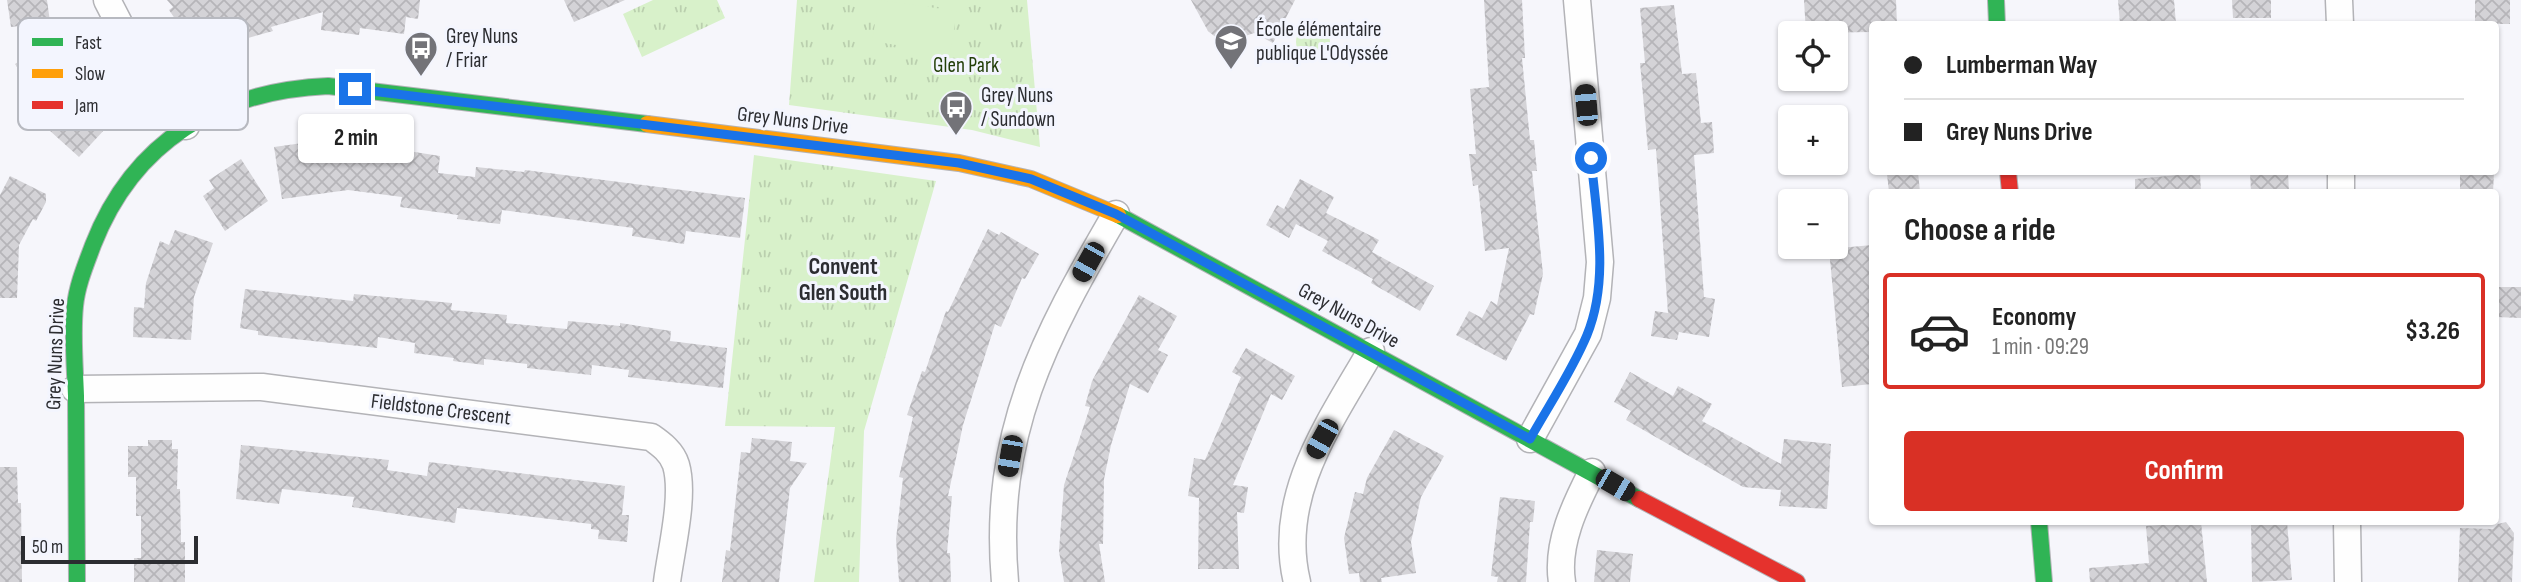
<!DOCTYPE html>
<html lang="en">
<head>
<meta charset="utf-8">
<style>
	body { margin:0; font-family:"Sofia Sans Condensed",sans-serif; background:#f6f6f6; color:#222; height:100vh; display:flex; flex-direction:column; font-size:26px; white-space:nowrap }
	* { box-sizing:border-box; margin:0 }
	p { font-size:23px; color:#767676 }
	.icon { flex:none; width:38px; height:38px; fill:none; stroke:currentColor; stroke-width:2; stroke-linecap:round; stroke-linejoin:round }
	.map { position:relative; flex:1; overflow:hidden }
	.drawer { position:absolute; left:1869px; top:189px; width:630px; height:336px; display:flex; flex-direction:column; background:#fff; border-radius:7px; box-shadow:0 2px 5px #0004 }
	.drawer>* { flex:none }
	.guide { position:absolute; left:1869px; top:21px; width:630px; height:154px; border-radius:7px; box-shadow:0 2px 5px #0004; display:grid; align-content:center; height:154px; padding:0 35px; background:#fff }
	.controls { position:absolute; left:1778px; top:21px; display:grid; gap:14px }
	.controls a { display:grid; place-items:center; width:70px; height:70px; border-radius:7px; background:#fff; box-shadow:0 2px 5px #0004; font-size:35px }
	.scale { position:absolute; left:21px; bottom:18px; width:177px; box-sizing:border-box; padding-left:7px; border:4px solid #2c2d31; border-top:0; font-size:19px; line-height:24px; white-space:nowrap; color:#2c2d31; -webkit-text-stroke:5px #f3f5fe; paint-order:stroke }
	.end { position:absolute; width:32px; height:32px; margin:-16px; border:9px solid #1a73e8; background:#fff; box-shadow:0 0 0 4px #fff }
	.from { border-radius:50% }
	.bubble { position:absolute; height:49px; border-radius:7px; background:#fff; box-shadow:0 2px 5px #0004; font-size:23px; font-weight:700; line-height:49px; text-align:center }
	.car { position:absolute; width:21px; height:42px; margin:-21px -10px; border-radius:9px; box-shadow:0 0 5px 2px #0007; background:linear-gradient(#222 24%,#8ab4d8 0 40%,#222 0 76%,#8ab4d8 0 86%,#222 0) }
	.guide b { display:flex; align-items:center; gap:24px; height:66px; font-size:26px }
	.guide b+b { border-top:2px solid #e0e0e0 }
	.guide i { width:18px; height:18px; background:#222 }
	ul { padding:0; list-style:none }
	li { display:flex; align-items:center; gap:21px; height:116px; margin:0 14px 10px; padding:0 21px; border:4px solid transparent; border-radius:7px }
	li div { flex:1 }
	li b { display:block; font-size:26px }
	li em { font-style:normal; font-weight:700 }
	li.on { border-color:#d93025 }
	li>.icon { width:63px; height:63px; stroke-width:1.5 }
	h2 { padding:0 35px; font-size:32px; line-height:84px }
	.cta { display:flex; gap:14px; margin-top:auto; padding:14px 35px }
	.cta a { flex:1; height:80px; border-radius:7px; background:#d93025; color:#fff; font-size:28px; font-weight:700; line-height:80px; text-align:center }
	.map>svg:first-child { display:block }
</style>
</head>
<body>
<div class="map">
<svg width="2521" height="582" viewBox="0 0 2521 582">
	<defs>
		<pattern id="park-tufts" width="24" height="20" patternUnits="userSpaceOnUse" patternTransform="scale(1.75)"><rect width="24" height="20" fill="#d8f1ca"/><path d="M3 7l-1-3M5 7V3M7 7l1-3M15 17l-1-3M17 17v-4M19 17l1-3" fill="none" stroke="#bacfae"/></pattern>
		<pattern id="building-cross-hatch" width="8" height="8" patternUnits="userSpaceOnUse" patternTransform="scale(1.75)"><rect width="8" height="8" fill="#d4d3d7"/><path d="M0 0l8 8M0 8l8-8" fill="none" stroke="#b6b5b9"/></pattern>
	</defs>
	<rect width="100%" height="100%" fill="#f6f6fb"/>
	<!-- park -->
	<path fill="url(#park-tufts)" d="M653 0H717L725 18 642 57 623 14Z
		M797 0H1027L1040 147 972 130 789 105Z
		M1296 42a17 17 0 1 1 34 0a17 17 0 1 1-34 0Z
		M754 155 936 181 864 431 859 582H814L835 427 725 426Z"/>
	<!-- pitch -->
	<path fill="#d8f1ca" d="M879 0 957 11 950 54 872 41Z"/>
	<!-- building -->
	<path fill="url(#building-cross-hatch)" d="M7 0H47L50 22 11 27Z
		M167 0H420L418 19 406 17 404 34 360 28 359 35 321 30 323 12 271 27 273 31 248 38 245 27 201 57 169 10 173 7Z
		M564 0H625L574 22Z
		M1191 0H1295L1273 43 1254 33 1231 41 1218 39 1208 31Z
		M1484 0H1522L1525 58H1522L1530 140H1534L1537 171H1532L1543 274 1534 315 1530 314 1506 361 1456 335 1469 311 1482 318 1491 301 1497 305 1509 248 1485 251 1478 185 1473 186 1469 154H1476L1470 89 1489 87Z
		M1804 0H1896L1897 24H1872V32L1806 33Z
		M2118 0H2174L2176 24H2120Z
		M2232 0H2271V18H2233Z
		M2475 0H2510V24H2475Z
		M1674 5 1682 74 1696 73 1701 123 1712 122 1714 153 1694 155 1704 297 1715 299 1709 337 1679 332 1677 340 1651 336 1655 311 1668 313 1656 149 1648 150 1640 63H1645L1640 8Z
		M53 38 55 53 69 43 88 71 79 77 119 114 79 157 49 130 55 124 15 64Z
		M310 142 312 153 343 149 407 157 408 151 440 156 438 173 475 177 476 167 524 172 525 170 745 198 740 238 686 231 684 244 632 236 633 228 502 210 500 224 457 219 458 215 400 207 402 197 348 190 282 199 274 147Z
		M241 159 268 201 225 231 203 196 214 188 209 180Z
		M1918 172 1920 192H1889L1887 174Z
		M2250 172H2288L2289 192H2251Z
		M2460 172H2494L2493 192H2460Z
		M2200 173 2201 192H2135V179Z
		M10 176 46 194V202L36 221 33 219 19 245 17 298H0V195Z
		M1300 179 1334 197 1326 213 1379 240 1372 252 1434 286 1420 311 1371 283 1373 279 1322 251 1328 241 1296 224 1289 238 1266 225 1277 205 1284 209Z
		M988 229 999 235 1001 232 1039 254 1025 279 1022 278 1001 327 995 324 963 425 948 496H952L947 553H950L951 582H899L896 539 903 478 899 477 913 417 907 415 922 371 925 372 946 311 948 312Z
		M175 230 213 243 194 297 191 340 133 337 134 307 144 308 146 283 160 241 169 245Z
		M1872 245V384L1842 387 1829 249Z
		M2496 287H2521V318L2496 317Z
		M245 289 353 301 354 294 452 303 451 310 507 315 506 323 567 329 568 321 620 326V323L671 331 670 341 727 348 723 388 628 377 629 370 592 365 591 375 527 368V364L484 359V365L453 361 454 358 414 353 415 343 378 337 377 348 258 335V331L240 328Z
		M1139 295 1177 316 1158 350 1168 355 1148 393 1130 384 1111 445 1104 479 1103 544H1099L1105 582H1064L1059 551 1064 485 1090 407 1085 406 1092 381Z
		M1246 348 1295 376 1282 400 1271 394 1233 485 1248 487 1244 513 1237 512 1239 569H1198L1199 498 1188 496 1194 458 1205 460 1241 377 1232 372Z
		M1630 372 1673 396 1678 386 1712 404 1702 421 1781 464 1784 439 1831 444 1827 509 1779 506 1781 490 1743 487 1626 420 1631 411 1614 402Z
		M1394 430 1444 456 1421 497 1411 542 1416 573 1381 578 1382 582H1360L1359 573 1349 574 1344 538 1355 492 1363 494 1367 478Z
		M752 438 792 442 790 461 807 463 790 488 779 582H722L726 550 730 551 741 452 750 453Z
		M148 440H172V449H178L177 489H180L181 542H185V582H134V558H141V516H136V477H128V446H148Z
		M241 445 389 460 387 470 427 476 429 462 625 486 622 515H629L627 542 598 539 599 530 591 529V524L457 508 455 523 352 507 354 497 282 489 279 504 236 499Z
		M0 467H17L18 503H21L22 582H0Z
		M1500 497 1535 501 1533 522H1530L1526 582H1497L1498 577 1491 576Z
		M2201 522 2207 582H2090L2089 568 2149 563 2146 526Z
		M2251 522H2287L2292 580 2252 582Z
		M2506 522 2514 533 2512 582H2458L2460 528 2493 529 2498 524Z
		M1597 550 1633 554 1630 582H1594Z"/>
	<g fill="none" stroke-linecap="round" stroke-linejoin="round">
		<defs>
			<path id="street" d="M107 0 124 33 186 126
				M2339 0 2340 24
				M2341 172V192
				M75 389 262 387 651 437C661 444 672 452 676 465 685 496 671 550 667 582
				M1530 439 1588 334 1597 298 1600 262 1577 0
				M2347 522 2348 582
				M1005 582C992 434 1044 338 1116 214
				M1297 582C1276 496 1330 422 1371 351
				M1562 582C1556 544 1575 505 1592 472"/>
			<path id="fast" d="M1996 0 1997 24
				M1118 215 1639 499
				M2039 522 2044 582
				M77 582C77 520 76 458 76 396 75 367 72 335 75 306 77 285 86 264 93 245 134 140 219 91 328 86L647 124"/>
			<path id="slow" d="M647 124 959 163 1031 179 1118 215"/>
			<path id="jam" d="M2008 172 2010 192
				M1639 499 1797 582"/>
		</defs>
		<!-- street casing -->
		<use href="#street" stroke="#b3b3b7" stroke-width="29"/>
		<!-- fast casing -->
		<use href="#fast" stroke="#b3b3b7" stroke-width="18"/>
		<!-- slow casing -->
		<use href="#slow" stroke="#b3b3b7" stroke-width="18"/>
		<!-- jam casing -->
		<use href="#jam" stroke="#b3b3b7" stroke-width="18"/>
		<!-- street -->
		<use href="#street" stroke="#fefefe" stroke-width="26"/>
		<!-- fast -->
		<use href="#fast" stroke="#30b455" stroke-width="16"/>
		<!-- slow -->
		<use href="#slow" stroke="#ff9f0a" stroke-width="16"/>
		<!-- jam -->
		<use href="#jam" stroke="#e5322d" stroke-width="16"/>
	</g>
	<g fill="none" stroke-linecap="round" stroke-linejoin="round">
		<!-- route -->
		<path stroke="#1a73e8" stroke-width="9" d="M355 89 959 163 1031 179 1116 214 1530 439C1549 405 1572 371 1587 335 1610 279 1596 215 1591 158"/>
	</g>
	<!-- icons -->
	<defs>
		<symbol id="school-pin" viewBox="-11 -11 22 30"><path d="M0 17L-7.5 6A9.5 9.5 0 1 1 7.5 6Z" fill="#737378" stroke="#f3f5fe"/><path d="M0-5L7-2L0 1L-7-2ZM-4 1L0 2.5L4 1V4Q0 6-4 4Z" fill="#fff"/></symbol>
		<symbol id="bus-pin" viewBox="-11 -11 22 30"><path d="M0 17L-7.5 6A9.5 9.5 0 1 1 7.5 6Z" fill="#737378" stroke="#f3f5fe"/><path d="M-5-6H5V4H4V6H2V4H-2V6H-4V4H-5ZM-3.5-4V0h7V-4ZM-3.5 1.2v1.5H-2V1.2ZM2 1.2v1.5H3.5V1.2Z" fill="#fff"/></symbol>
	</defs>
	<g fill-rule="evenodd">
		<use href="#school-pin" x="1212" y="22" width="38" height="52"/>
		<use href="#bus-pin" x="402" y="29" width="38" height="52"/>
		<use href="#bus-pin" x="937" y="88" width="38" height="52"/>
	</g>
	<g text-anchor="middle" stroke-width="6" stroke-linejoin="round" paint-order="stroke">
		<!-- poi labels -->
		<g font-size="21" fill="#2c2d31" stroke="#f3f5fe" text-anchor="start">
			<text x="1256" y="36">École élémentaire<tspan x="1256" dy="24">publique L'Odyssée</tspan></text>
			<text x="446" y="43">Grey Nuns<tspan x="446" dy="24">/ Friar</tspan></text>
			<text x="981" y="102">Grey Nuns<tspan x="981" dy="24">/ Sundown</tspan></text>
		</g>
		<!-- park labels -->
		<g font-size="21" fill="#233f09" stroke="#f3f5fe">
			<text x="966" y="72">Glen Park</text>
		</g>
		<!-- street labels -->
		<g font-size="21" fill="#2c2d31" stroke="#f3f5fe">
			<text transform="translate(793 120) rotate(7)" y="7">Grey Nuns Drive</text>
			<text transform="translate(1349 315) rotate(29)" y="7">Grey Nuns Drive</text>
			<text transform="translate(55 354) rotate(-88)" y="7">Grey Nuns Drive</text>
			<text transform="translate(441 409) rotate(7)" y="7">Fieldstone Crescent</text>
		</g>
		<!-- neighbourhood labels -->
		<g font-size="23" font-weight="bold" fill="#2c2d31" stroke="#f3f5fe">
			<text x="843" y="274">Convent<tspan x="843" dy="26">Glen South</tspan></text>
		</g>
	</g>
	<!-- legend -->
	<rect x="18" y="18" width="230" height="112" rx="10" fill="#f3f5fe" stroke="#b7b9c0" stroke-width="2"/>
	<rect x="32" y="38" width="31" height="8" fill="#30b455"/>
	<rect x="32" y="69" width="31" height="9" fill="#ff9f0a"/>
	<rect x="32" y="101" width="31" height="8" fill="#e5322d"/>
	<g font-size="19" fill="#2c2d31">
		<text x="75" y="49">Fast</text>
		<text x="75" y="80">Slow</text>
		<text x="75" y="112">Jam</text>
	</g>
</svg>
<div class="controls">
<a><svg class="icon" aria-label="locate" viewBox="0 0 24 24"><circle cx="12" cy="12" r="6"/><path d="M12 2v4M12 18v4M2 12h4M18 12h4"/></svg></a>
<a>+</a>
<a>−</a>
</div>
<div class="scale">50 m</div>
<i class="end from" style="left:1591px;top:158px"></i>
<i class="end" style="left:355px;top:89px"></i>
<div class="bubble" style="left:298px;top:114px;width:116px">2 min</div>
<i class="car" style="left:1586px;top:105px;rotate:355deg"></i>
<i class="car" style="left:1088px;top:262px;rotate:209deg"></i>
<i class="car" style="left:1322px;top:439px;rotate:209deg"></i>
<i class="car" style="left:1010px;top:456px;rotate:190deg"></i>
<i class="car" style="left:1615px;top:485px;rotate:120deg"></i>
<div class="guide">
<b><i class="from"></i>Lumberman Way</b>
<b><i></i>Grey Nuns Drive</b>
</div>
<section class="drawer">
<h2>Choose a ride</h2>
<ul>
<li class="on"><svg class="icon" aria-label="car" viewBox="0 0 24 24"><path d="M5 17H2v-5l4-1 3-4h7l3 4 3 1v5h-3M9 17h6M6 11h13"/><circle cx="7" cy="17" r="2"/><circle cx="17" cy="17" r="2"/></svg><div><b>Economy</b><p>1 min · 09:29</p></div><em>$3.26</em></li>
</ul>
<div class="cta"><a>Confirm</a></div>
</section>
</div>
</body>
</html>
